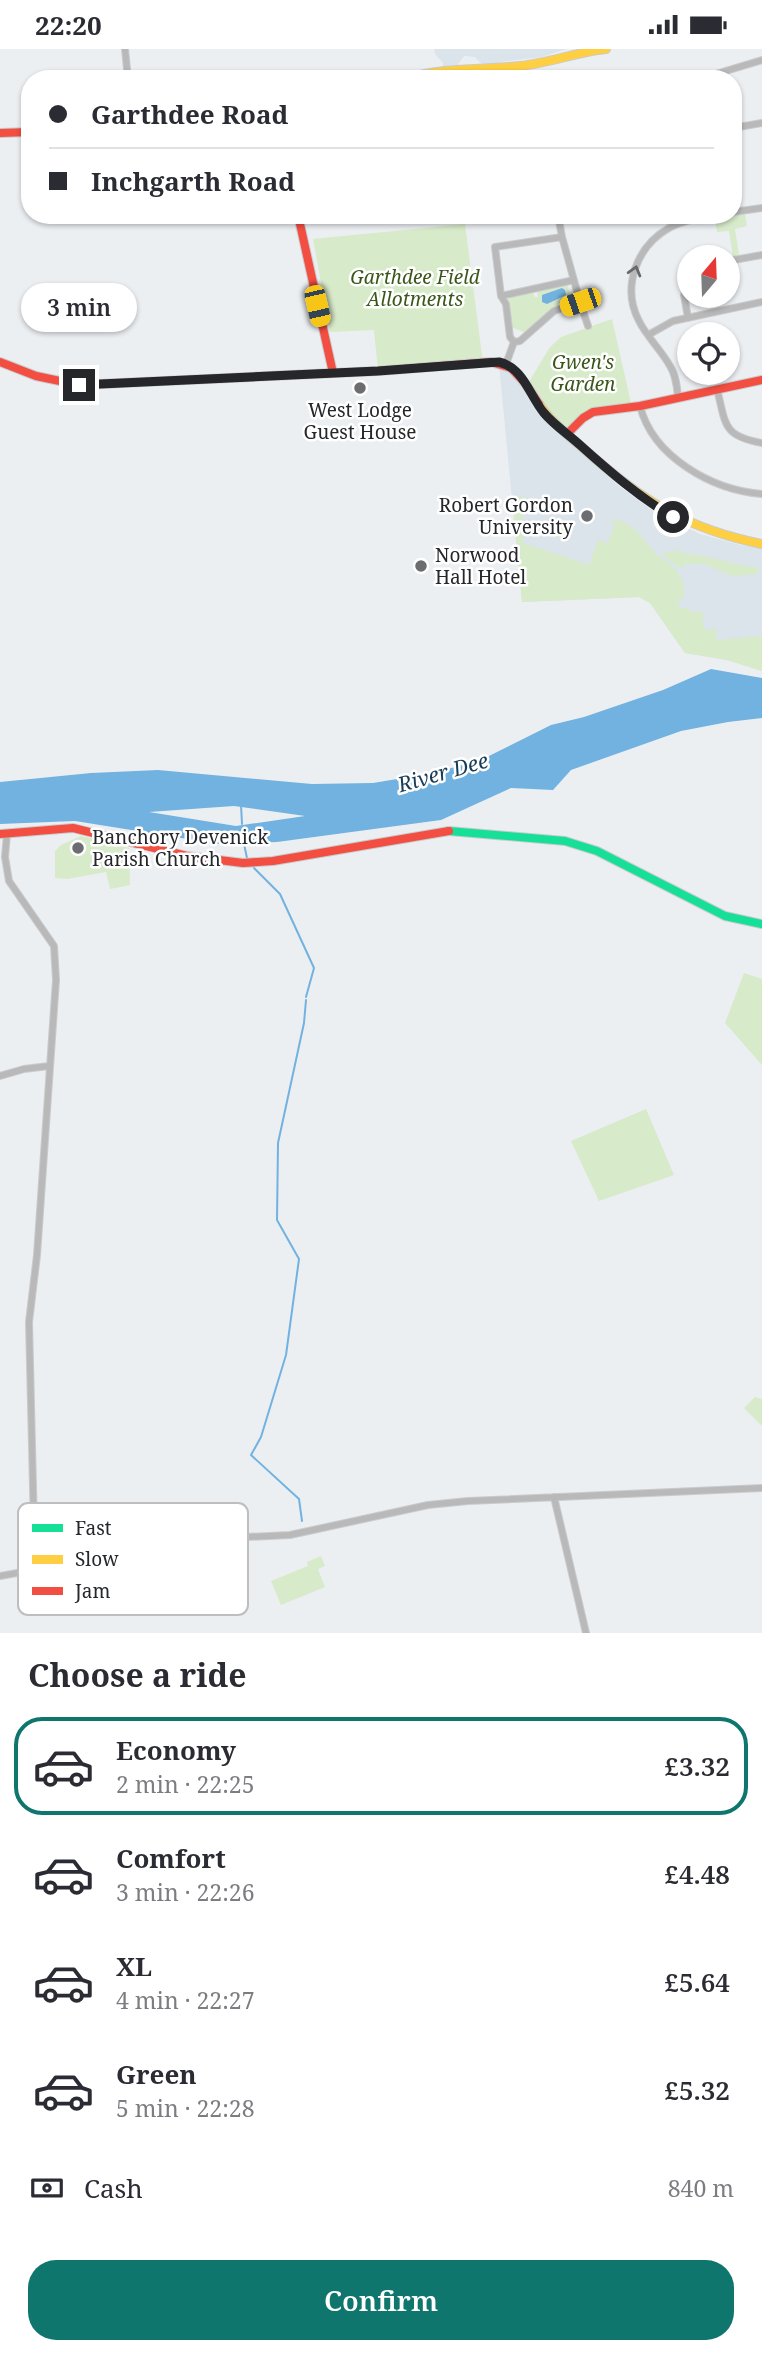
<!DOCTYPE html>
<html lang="en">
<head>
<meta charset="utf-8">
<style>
	body { margin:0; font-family:"Noto Serif",serif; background:#f2f2f3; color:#2b2b33; height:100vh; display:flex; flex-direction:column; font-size:26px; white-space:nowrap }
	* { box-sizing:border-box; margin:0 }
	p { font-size:23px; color:#7c7c81 }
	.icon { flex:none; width:38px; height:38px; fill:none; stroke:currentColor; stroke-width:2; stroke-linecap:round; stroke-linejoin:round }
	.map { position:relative; height:1584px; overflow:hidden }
	.details { display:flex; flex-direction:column; background:#fff; flex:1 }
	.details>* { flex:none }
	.hud { position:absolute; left:21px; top:21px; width:721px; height:154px; border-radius:28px; box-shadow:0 2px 5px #0004; display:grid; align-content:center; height:154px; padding:0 28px; background:#fff }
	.needle { width:46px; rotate:19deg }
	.buttons { position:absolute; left:677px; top:196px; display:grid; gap:14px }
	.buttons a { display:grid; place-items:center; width:63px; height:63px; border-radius:50%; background:#fff; box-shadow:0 2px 5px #0004; font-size:35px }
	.end { position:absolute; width:32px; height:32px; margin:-16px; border:9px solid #25272a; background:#fff; box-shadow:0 0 0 4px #fff }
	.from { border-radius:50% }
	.bubble { position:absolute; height:49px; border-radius:24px; background:#fff; box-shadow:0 2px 5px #0004; font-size:23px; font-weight:600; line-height:49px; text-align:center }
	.car { position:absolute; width:21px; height:42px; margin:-21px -10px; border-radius:9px; box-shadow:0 0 5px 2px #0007; background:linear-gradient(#f5c518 24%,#345 0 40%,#f5c518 0 76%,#345 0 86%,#f5c518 0) }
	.hud b { display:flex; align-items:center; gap:24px; height:66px; font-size:26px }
	.hud b+b { border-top:2px solid #e1e1e2 }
	.hud i { width:18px; height:18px; background:#2b2b33 }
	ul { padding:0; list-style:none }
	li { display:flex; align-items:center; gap:21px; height:98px; margin:0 14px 10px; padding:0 14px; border:4px solid transparent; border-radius:28px }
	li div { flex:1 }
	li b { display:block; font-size:26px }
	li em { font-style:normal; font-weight:600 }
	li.active { border-color:#0f766e }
	li>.icon { width:63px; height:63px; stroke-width:1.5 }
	h2 { padding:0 28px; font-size:32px; line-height:84px }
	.pay { display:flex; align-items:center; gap:18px; height:77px; padding:0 28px; font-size:26px }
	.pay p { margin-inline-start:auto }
	.button { display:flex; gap:14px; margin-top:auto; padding:14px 28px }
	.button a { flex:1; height:80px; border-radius:28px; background:#0f766e; color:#fff; font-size:28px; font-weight:600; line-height:80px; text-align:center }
	.status { display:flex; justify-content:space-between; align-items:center; height:49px; padding:0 35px; background:#fff; direction:ltr }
	.status svg { height:19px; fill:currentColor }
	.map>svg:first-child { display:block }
</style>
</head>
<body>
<div class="status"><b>22:20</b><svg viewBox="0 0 49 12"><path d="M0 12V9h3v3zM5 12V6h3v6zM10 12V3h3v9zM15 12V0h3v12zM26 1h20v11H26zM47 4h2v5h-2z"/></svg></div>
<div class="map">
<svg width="762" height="1584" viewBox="0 0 762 1584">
	<rect width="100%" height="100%" fill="#eceff2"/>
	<!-- built -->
	<path fill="#dbe3eb" d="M434 0H566L542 8 482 15 475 8 464 7 456 18 443 19V14L435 5Z
		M499 316 516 325 540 364 556 381 619 437 653 462 700 485 741 496 762 499V622L727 611 685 604 650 554 639 548 522 553Z"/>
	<!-- green -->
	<path fill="#d7eac9" d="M745 165 747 177 735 180 739 206 733 208 729 182 717 183 715 170Z
		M465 175 483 314 378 322 374 281 330 283 313 190Z
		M567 235 572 253 547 264 526 284 511 278 508 250 510 248 533 244 535 248H538L537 243 540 240Z
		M612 270 632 358 593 363 567 385 527 336 550 298 561 288Z
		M523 447V494L589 516 598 491 608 494 615 473 611 471V469L624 473 638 483 655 504 678 522 679 529H683L684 549 679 550V559H689V563L702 562 704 581 716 580 717 591 762 587V622L727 611 685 604 650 554 639 548 522 553 512 448Z
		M553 471 571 478 567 492 548 485Z
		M681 501 682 504C708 506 732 516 758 518V525L732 527 704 515H684V520L669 512 662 504Z
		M81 787 129 799 130 836 110 840 106 823 67 830 55 829V802L61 796Z
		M744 924 762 930V1016L725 974Z
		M646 1060 674 1126 599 1152 571 1092Z
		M755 1348 762 1350V1377L744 1359Z
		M321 1507 325 1517 318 1520 325 1538 281 1556 271 1532 308 1517 307 1513Z"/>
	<!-- water -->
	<path fill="#72b2e0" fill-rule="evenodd" d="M562 239 565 241 566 246 547 255 542 253V246Z
		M711 620 762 629V669L728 673 681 682 571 721 553 741 511 739 441 771 277 793 219 795 75 772 0 775V733L91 724 158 721 312 735 373 734 433 724 481 711 551 676 584 668 663 641ZM234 757 305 767 236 777 149 763Z"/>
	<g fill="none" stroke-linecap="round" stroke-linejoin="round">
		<!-- stream -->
		<path stroke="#72b2e0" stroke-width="2" d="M241 756 242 775
			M244 795 247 809
			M254 819 280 845 314 919 306 948
			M302 1472 299 1450 251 1406 261 1388 286 1306 299 1210 277 1171 278 1094 304 974 306 951"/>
		<defs>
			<path id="street" d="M125 0 128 30
				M699 30 762 11
				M733 79 762 74
				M733 163 762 159
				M558 166 562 188
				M728 212 762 206
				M501 247 574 231
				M580 253 588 277
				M688 269 684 246 690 229
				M648 286 673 272 762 253
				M506 315 514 293 520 292 554 262 580 253 562 188 495 198 501 247 506 255 510 288 514 293
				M717 340C726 375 722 387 762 394
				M678 348C677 338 676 326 670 317 661 301 647 288 639 272 621 238 637 197 669 179 683 171 701 169 716 166
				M640 357C653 408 712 441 762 445
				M7 785 5 808 9 832 54 897 56 931 37 1206 29 1273 35 1520
				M0 1027 24 1020 49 1017
				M554 1448 586 1584
				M0 1527 205 1490 290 1486 428 1456 468 1452 762 1439"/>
			<path id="fast" d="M449 782 565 792 597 802 725 867 762 875"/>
			<path id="slow" d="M406 30C442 18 482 21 520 17 549 14 577 3 606 0
				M539 355C551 373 568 386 584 400 641 451 686 480 762 495"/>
			<path id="jam" d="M0 84 30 83
				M298 166 333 324
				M0 313 36 327 79 336 378 322 491 313 511 319 525 334 539 355
				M567 385 583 369 593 363 640 357 762 331
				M0 785 73 779 187 807 243 814 273 812 449 782"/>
		</defs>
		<!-- street casing -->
		<use href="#street" stroke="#c9cbcd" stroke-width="8"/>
		<!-- fast casing -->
		<use href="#fast" stroke="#c9cbcd" stroke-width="10"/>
		<!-- slow casing -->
		<use href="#slow" stroke="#c9cbcd" stroke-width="10"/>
		<!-- jam casing -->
		<use href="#jam" stroke="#c9cbcd" stroke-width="10"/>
		<!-- street -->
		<use href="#street" stroke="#b9b9b9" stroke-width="6"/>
		<!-- fast -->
		<use href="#fast" stroke="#16e098" stroke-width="8"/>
		<!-- slow -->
		<use href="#slow" stroke="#ffcf43" stroke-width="8"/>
		<!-- jam -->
		<use href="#jam" stroke="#f24e42" stroke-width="8"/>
	</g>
	<!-- one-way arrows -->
	<defs><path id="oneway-chevron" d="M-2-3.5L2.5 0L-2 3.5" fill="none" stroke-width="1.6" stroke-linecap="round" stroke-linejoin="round" transform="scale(1.75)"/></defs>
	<use stroke="#68696a" href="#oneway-chevron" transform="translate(635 222) rotate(-74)"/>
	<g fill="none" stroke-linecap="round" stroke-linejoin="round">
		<!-- route -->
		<path stroke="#25272a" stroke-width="9" d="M79 336 378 322 499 313C524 319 529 346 544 364 554 376 568 385 580 396 609 422 639 448 673 468"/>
	</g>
	<!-- markers -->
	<g fill="#6b6d70" stroke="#fff" stroke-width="2.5">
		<circle cx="360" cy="339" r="7"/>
		<circle cx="587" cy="467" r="7"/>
		<circle cx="421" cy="517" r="7"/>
		<circle cx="78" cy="799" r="7"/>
	</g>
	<g text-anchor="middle" stroke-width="5" stroke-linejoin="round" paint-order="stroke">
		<!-- park labels -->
		<g font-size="19" font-style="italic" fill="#3a5719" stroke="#fff">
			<text x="415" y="235">Garthdee Field<tspan x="415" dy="22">Allotments</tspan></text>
			<text x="583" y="320">Gwen's<tspan x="583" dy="22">Garden</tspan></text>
		</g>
		<!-- poi labels -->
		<g font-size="19" fill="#25272a" stroke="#fff" text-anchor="start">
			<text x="360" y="368" text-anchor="middle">West Lodge<tspan x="360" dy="22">Guest House</tspan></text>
			<text x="573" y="463" text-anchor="end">Robert Gordon<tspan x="573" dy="22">University</tspan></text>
			<text x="435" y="513">Norwood<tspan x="435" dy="22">Hall Hotel</tspan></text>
			<text x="92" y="795">Banchory Devenick<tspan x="92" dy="22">Parish Church</tspan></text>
		</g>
		<!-- water labels -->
		<g font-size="21" font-style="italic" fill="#173c57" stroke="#fff">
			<text transform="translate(443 724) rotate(-16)" y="7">River Dee</text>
		</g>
	</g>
	<!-- legend -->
	<rect x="18" y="1454" width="230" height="112" rx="10" fill="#fff" stroke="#bebebf" stroke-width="2"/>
	<rect x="32" y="1475" width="31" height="8" fill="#16e098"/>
	<rect x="32" y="1506" width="31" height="9" fill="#ffcf43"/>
	<rect x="32" y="1538" width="31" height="8" fill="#f24e42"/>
	<g font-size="19" fill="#25272a">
		<text x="75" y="1486">Fast</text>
		<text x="75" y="1517">Slow</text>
		<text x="75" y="1549">Jam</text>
	</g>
</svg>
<div class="buttons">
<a><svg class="needle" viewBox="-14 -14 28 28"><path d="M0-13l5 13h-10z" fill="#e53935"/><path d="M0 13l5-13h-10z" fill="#7c7c81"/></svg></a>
<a><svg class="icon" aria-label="locate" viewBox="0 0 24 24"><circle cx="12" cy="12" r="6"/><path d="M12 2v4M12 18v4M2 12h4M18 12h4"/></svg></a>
</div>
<i class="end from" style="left:673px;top:468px"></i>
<i class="end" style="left:79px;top:336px"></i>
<div class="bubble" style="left:21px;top:234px;width:116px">3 min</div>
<i class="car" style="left:580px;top:253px;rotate:251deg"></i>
<i class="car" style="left:317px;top:257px;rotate:167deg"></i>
<div class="hud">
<b><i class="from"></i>Garthdee Road</b>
<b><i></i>Inchgarth Road</b>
</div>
</div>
<section class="details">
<h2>Choose a ride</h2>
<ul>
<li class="active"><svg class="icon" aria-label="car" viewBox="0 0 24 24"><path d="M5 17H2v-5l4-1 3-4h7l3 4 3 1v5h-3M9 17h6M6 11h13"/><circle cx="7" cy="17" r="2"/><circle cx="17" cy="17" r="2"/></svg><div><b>Economy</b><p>2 min · 22:25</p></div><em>£3.32</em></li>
<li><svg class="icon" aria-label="car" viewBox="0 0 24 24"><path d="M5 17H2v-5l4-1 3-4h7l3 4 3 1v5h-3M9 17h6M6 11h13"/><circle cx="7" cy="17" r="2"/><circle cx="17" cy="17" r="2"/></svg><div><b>Comfort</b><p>3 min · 22:26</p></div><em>£4.48</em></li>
<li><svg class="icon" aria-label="car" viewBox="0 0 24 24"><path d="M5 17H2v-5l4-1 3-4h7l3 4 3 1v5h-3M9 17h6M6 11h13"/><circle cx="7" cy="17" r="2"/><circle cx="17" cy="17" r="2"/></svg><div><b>XL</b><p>4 min · 22:27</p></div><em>£5.64</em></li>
<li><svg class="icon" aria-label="car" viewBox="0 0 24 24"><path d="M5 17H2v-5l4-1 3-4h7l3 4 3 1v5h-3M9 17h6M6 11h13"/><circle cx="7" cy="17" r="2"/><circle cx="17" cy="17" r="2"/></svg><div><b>Green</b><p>5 min · 22:28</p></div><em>£5.32</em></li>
</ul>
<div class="pay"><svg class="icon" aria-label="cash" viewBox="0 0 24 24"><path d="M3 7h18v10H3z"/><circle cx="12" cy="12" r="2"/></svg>Cash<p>840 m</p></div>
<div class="button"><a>Confirm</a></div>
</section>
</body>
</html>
